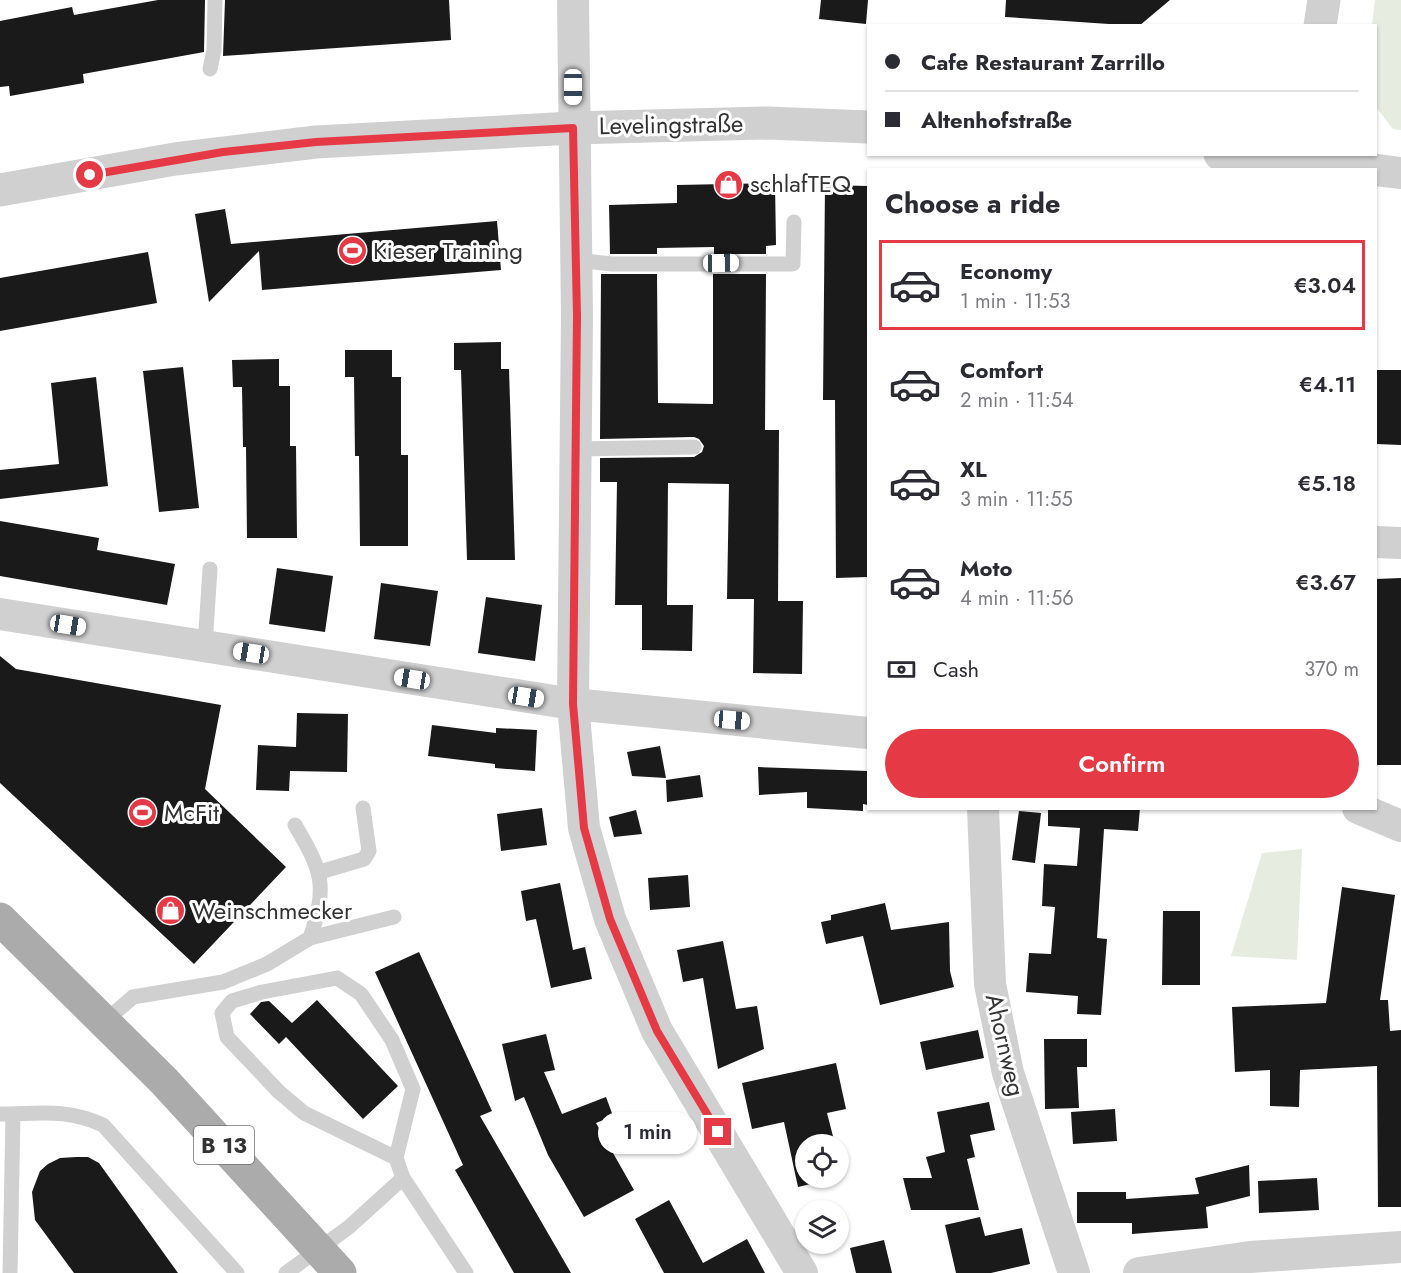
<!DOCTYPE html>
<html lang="en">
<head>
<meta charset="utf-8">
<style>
	body { margin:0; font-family:Jost,sans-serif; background:#f2f2f3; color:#2b2b33; height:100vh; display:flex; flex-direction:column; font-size:22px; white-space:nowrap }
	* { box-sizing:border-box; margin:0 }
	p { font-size:20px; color:#7c7c81 }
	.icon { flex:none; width:33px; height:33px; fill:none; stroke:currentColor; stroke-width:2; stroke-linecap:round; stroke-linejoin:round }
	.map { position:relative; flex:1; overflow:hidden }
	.sheet { position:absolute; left:867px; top:168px; width:510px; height:642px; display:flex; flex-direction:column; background:#fff; border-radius:0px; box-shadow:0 2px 4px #0004 }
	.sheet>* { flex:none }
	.banner { position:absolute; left:867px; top:24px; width:510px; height:132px; border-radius:0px; box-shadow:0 2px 4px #0004; display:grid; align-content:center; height:132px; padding:0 18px; background:#fff }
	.tools { position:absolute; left:795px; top:1134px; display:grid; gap:12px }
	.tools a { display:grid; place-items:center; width:54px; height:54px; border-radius:50%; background:#fff; box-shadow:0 2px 4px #0004; font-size:30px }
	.end { position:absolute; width:27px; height:27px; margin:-14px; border:8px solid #e63946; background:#fff; box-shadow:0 0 0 3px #fff }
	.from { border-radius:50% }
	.bubble { position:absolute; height:42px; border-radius:21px; background:#fff; box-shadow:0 2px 4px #0004; font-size:20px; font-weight:600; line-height:42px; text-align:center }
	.car { position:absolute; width:18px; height:36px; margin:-18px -9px; border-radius:8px; box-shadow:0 0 4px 2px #0007; background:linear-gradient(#fff 24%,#345 0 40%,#fff 0 76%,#345 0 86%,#fff 0) }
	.banner b { display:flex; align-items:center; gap:21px; height:57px; font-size:22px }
	.banner b+b { border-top:2px solid #e1e1e2 }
	.banner i { width:15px; height:15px; background:#2b2b33 }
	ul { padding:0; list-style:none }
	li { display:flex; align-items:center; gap:18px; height:90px; margin:0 12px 9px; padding:0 6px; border:3px solid transparent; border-radius:0px }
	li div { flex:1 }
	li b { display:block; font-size:22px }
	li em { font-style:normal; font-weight:600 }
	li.selected { border-color:#e63946 }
	li>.icon { width:54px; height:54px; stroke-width:1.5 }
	h2 { padding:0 18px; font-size:27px; line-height:72px }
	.pay { display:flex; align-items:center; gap:15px; height:66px; padding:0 18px; font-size:22px }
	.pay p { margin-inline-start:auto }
	.primary-button { display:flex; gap:12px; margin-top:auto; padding:12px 18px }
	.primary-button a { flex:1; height:69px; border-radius:36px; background:#e63946; color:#fff; font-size:24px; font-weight:600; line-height:69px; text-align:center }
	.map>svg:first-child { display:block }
</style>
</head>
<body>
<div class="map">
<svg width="1401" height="1273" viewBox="0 0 1401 1273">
	<rect width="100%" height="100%" fill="#fff"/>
	<!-- green -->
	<path fill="#e6ecdf" d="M1375 0H1401V130L1393 129 1376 107V26L1372 25Z
		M1302 849 1297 960 1231 956 1262 853Z"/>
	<!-- building -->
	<path fill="#1a1a1a" d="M158 0H205L204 52 83 74 84 83 10 96 9 86 0 87V21L72 7 74 15Z
		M225 0H449L451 40 223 56Z
		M821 0H868L866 24 819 19Z
		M1006 0H1170L1139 26 1005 17Z
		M775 183 776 245 766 246V254H714V247L657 248V254H610L609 205 677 203V185Z
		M825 185 868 186V577L836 578 835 400H823Z
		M225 209 231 244 497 221 501 270 262 290 259 251 209 302 195 214Z
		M148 252 157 303 0 331V278Z
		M601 274H657L658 403 713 404V274H766L765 430H779L778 601H803L802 674 753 673 754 599H727L729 484 668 483 667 605H693L692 651 642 650V605H615L617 482H600V458L694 457 702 452 704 446 699 439 694 437 600 439Z
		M501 342V369H509L515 560H467L461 370H454V343Z
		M345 350H392V377H401V455H408V546H360L359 456H355L354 377H345Z
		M279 359V386H290V446H296L297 538H247L246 447H243L242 387H233L232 360Z
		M183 367 199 508 159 512 143 371Z
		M1376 370H1401V445L1376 444Z
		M96 377 108 486 0 499V470L59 464 51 383Z
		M0 521 99 538 97 550 175 564 167 605 0 576Z
		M277 568 333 576 325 632 269 624Z
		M1401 578V765H1376V579Z
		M381 583 438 591 430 646 374 639Z
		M486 597 542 605 535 661 478 653Z
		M0 656 16 669 221 705 205 789 286 867 194 964 0 783Z
		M297 713 348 714 347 772 290 771 289 791 256 790 258 745 296 747Z
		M432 725 496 733V728L537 730 535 771 495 768V764L428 756Z
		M660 746 666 778 632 776 627 752Z
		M758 767 868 771V805L863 804V811L807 808V792L759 795Z
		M700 775 703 797 667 802 666 780Z
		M542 808 547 845 501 851 497 814Z
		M1048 808H1140L1138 831 1104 829 1097 938 1107 939 1101 1015 1077 1014 1078 996 1026 992 1029 953 1051 954 1055 907 1042 906 1044 864 1077 866 1080 828 1048 826Z
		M636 810 642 834 614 837 609 817Z
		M1019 811 1041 813 1035 863 1012 860Z
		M688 875 690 907 650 910 648 878Z
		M560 883 573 950 585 947 592 979 551 988 536 919 526 921 521 891Z
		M1342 887 1395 895 1380 1000H1388L1390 1031 1401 1030V1207H1378L1377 1066 1300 1070 1299 1107 1270 1106V1070L1235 1072 1232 1007 1326 1003Z
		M885 903 891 930 949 922 950 971 954 987 880 1005 863 936 826 944 821 922 831 920V915Z
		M1163 911H1200V985H1162Z
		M723 941 736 1009 757 1006 764 1049 718 1069 703 978 683 982 677 950Z
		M419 952 492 1111 480 1116 571 1273H514L455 1170 463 1165 375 972Z
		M317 1000 398 1086 363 1119 286 1037 279 1044 250 1014 261 1002 269 1001 292 1023Z
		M978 1030 984 1058 926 1070 920 1042Z
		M546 1034 555 1070 544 1072 562 1114 606 1097 613 1116 596 1123 634 1190 584 1217 548 1155 524 1097 515 1101 502 1044Z
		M1044 1039H1087V1067H1077L1079 1108 1045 1109Z
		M836 1063 846 1109 827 1113 835 1144H806V1178H835L798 1187 784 1122 752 1129 742 1083Z
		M989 1102 995 1130 970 1135 975 1157 967 1159 979 1210H911L903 1178H932L926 1157 945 1152 937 1112Z
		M1115 1109 1117 1141 1073 1144 1071 1112Z
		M76 1157H88L99 1163 178 1273H74L35 1220 32 1192 40 1171 48 1164 60 1158Z
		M1249 1165 1250 1196 1206 1207 1208 1228 1132 1234V1223H1077V1192H1126V1199L1199 1194 1195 1178Z
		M1317 1178 1319 1210 1259 1213 1258 1181Z
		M669 1200 703 1263 747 1239 765 1273H664L635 1219Z
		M980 1217 985 1236 1022 1228 1030 1264 991 1273H956L945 1225Z
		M884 1240 892 1273H856L850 1248Z"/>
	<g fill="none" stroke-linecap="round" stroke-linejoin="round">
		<!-- service -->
		<path stroke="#d0d0d0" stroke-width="15" d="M210 69 214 50 215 0
			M575 260 612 264H793L794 222
			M576 449 694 447
			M205 646 210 569
			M320 872 364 859 369 851 363 808
			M310 938 394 917
			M104 1022 133 997 223 982 267 964 310 938C328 885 322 871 295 825
			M0 1114C39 1114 66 1108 103 1125L237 1273
			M403 1178 466 1273
			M10 1273 13 1114
			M286 1273 349 1227 403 1178 396 1158 413 1089 392 1040 361 994 337 978 262 992 232 1001 222 1013 227 1037 279 1092 304 1113 396 1158"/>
		<!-- minor -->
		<path stroke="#d0d0d0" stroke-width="32" d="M573 0 577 316 573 704 584 828 610 919 657 1031 802 1273
			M1299 170 1300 162 1368 170
			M1376 170 1401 173
			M1376 542 1401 543
			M0 614 573 704 868 733
			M983 808 990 984 1008 1073 1074 1273
			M1358 808 1401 826
			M1139 1273 1250 1257 1401 1247"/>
		<!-- tertiary -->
		<path stroke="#d0d0d0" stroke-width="33" d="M1320 26 1324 0
			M1220 154 1300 162 1301 154
			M0 190 175 159 316 142 573 128 767 123 868 127"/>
		<!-- primary -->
		<path stroke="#ababab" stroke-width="33" d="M0 919 164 1081 340 1273"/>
	</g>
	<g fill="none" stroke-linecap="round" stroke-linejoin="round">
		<!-- route -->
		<path stroke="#e63946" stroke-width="8" d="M90 175 223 152 316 142 573 128 577 316 573 704 584 828 610 919 657 1031 718 1132"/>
	</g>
	<!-- icons -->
	<defs>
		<symbol id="shop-disc" viewBox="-11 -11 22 22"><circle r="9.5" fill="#e63946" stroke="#fff"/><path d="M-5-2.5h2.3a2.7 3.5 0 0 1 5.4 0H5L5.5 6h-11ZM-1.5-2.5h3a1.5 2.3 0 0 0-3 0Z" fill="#fff"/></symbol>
		<symbol id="stadium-disc" viewBox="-11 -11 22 22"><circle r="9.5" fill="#e63946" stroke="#fff"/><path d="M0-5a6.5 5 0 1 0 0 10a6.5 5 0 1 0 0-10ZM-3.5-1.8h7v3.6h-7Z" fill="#fff"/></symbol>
	</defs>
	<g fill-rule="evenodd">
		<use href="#shop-disc" x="712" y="168" width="33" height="33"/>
		<use href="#stadium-disc" x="336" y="234" width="33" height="33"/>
		<use href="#stadium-disc" x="126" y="796" width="33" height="33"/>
		<use href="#shop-disc" x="154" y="894" width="33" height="33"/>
	</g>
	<g text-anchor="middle" stroke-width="6" stroke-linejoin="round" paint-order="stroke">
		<!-- shield labels -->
		<rect fill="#fff" stroke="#707070" stroke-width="1.5" x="194" y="1126" width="60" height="38" rx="4.5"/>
		<g font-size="22" font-weight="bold" fill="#333">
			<text x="224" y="1153">B 13</text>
		</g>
		<!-- street labels -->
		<g font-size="24" fill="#333" stroke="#fff">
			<text transform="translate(671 125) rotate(-1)" y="8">Levelingstraße</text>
			<text transform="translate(1005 1045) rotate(77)" y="8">Ahornweg</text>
		</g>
		<!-- poi labels -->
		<g font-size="24" fill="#333" stroke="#fff" text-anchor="start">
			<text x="750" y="192">schlafTEQ</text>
			<text x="373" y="259">Kieser Training</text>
			<text x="164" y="821">McFit</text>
			<text x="192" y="919">Weinschmecker</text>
		</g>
	</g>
</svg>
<div class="tools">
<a><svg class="icon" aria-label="locate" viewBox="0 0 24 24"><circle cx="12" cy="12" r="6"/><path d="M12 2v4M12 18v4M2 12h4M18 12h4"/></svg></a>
<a><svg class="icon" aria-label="layers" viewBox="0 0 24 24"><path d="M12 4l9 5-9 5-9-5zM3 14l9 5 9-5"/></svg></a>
</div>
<i class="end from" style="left:90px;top:175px"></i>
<i class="end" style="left:718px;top:1132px"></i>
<div class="bubble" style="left:598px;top:1112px;width:99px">1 min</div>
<i class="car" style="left:573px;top:87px;rotate:180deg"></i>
<i class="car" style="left:721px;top:263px;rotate:89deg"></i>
<i class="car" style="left:68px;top:625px;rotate:99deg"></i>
<i class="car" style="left:251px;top:653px;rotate:279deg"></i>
<i class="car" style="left:412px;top:679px;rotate:279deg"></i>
<i class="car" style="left:526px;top:697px;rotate:99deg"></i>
<i class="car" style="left:732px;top:720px;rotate:95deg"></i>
<div class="banner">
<b><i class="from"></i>Cafe Restaurant Zarrillo</b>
<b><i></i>Altenhofstraße</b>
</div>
<section class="sheet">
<h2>Choose a ride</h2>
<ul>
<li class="selected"><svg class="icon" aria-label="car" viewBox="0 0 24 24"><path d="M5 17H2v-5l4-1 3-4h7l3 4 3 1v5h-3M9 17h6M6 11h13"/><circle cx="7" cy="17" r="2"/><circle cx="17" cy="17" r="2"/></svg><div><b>Economy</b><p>1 min · 11:53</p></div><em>€3.04</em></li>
<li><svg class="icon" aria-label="car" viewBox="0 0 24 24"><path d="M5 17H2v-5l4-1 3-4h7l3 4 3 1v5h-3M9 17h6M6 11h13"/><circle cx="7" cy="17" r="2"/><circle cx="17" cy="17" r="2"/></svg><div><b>Comfort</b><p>2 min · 11:54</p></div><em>€4.11</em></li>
<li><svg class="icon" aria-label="car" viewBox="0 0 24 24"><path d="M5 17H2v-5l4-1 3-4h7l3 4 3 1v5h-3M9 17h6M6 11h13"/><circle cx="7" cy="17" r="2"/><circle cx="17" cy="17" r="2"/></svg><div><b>XL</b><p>3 min · 11:55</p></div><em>€5.18</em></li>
<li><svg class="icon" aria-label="car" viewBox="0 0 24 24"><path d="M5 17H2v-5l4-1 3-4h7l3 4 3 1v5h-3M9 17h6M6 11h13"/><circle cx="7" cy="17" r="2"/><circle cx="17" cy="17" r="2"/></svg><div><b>Moto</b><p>4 min · 11:56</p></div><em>€3.67</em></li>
</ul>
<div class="pay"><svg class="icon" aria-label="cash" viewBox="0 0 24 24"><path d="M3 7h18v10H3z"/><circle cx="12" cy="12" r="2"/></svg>Cash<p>370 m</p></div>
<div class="primary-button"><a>Confirm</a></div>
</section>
</div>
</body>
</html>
